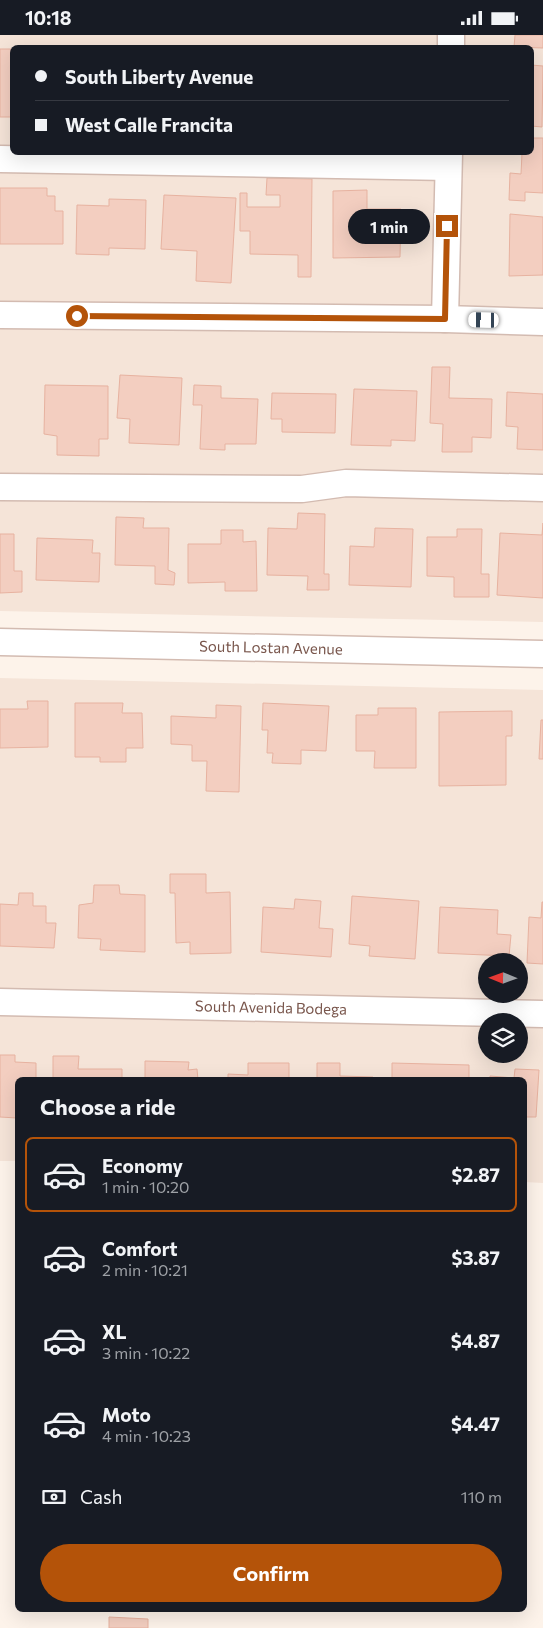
<!DOCTYPE html>
<html lang="en">
<head>
<meta charset="utf-8">
<style>
	body { margin:0; font-family:Commissioner,sans-serif; background:#20242c; color:#f1f3f6; height:100vh; display:flex; flex-direction:column; font-size:19px; white-space:nowrap }
	* { box-sizing:border-box; margin:0 }
	p { font-size:16px; color:#9ea1a6 }
	.icon { flex:none; width:28px; height:28px; fill:none; stroke:currentColor; stroke-width:2; stroke-linecap:round; stroke-linejoin:round }
	.map { position:relative; flex:1; overflow:hidden }
	.details { position:absolute; left:15px; top:1042px; width:512px; height:535px; display:flex; flex-direction:column; background:#171b24; border-radius:8px; box-shadow:0 5px 20px #0002 }
	.details>* { flex:none }
	.hud { position:absolute; left:10px; top:10px; width:524px; height:110px; border-radius:8px; box-shadow:0 5px 20px #0002; display:grid; align-content:center; height:110px; padding:0 25px; background:#171b24 }
	.needle { width:32px; rotate:271deg }
	.controls { position:absolute; left:478px; top:918px; display:grid; gap:10px }
	.controls a { display:grid; place-items:center; width:50px; height:50px; border-radius:50%; background:#171b24; box-shadow:0 5px 20px #0002; font-size:25px }
	.end { position:absolute; width:22px; height:22px; margin:-11px; border:6px solid #b45309; background:#fff; box-shadow:0 0 0 2px #fff }
	.from { border-radius:50% }
	.bubble { position:absolute; height:35px; border-radius:18px; background:#171b24; box-shadow:0 5px 20px #0002; font-size:16px; font-weight:700; line-height:35px; text-align:center }
	.car { position:absolute; width:15px; height:30px; margin:-15px -8px; border-radius:6px; box-shadow:0 0 4px 1px #0007; background:linear-gradient(#fff 24%,#345 0 40%,#fff 0 76%,#345 0 86%,#fff 0) }
	.hud b { display:flex; align-items:center; gap:18px; height:48px; font-size:19px }
	.hud b+b { border-top:1px solid #363941 }
	.hud i { width:12px; height:12px; background:#f1f3f6 }
	ul { padding:0; list-style:none }
	li { display:flex; align-items:center; gap:15px; height:75px; margin:0 10px 8px; padding:0 15px; border:2px solid transparent; border-radius:8px }
	li div { flex:1 }
	li b { display:block; font-size:19px }
	li em { font-style:normal; font-weight:700 }
	li.current { border-color:#b45309 }
	li>.icon { width:45px; height:45px; stroke-width:1.5 }
	h2 { padding:0 25px; font-size:22px; line-height:60px }
	.pay { display:flex; align-items:center; gap:12px; height:55px; padding:0 25px; font-size:19px }
	.pay p { margin-inline-start:auto }
	.button { display:flex; gap:10px; margin-top:auto; padding:10px 25px }
	.button a { flex:1; height:58px; border-radius:30px; background:#b45309; color:#fff; font-size:20px; font-weight:700; line-height:58px; text-align:center }
	.status { display:flex; justify-content:space-between; align-items:center; height:35px; padding:0 25px; background:#171b24; direction:ltr }
	.status svg { height:14px; fill:currentColor }
	.map>svg:first-child { display:block }
</style>
</head>
<body>
<div class="status"><b>10:18</b><svg viewBox="0 0 49 12"><path d="M0 12V9h3v3zM5 12V6h3v6zM10 12V3h3v9zM15 12V0h3v12zM26 1h20v11H26zM47 4h2v5h-2z"/></svg></div>
<div class="map">
<svg width="543" height="1593" viewBox="0 0 543 1593">
	<rect width="100%" height="100%" fill="#fdf3ea"/>
	<!-- residential -->
	<path fill="#f5e4d8" fill-rule="evenodd" d="M0 0H543V587L0 576ZM12 12H531V118H12Z
		M0 643 543 655V1148L525 1147V1045H18L17 1126H0ZM486 926H519V959H486ZM486 986H519V1019H486Z"/>
	<!-- building -->
	<path fill="#f3cec0" stroke="#e7b2a0" d="M515 0H543V13L514 12Z
		M0 14H12V82H0Z
		M531 30 543 31 542 92 531 91Z
		M531 103H543V158L525 157V166L509 165 510 138 521 139 522 118H531Z
		M267 143 312 144 311 242H298V220L250 219V196H240V158H247V172H280V160H266Z
		M0 153H47V161H55V176H63V209H0Z
		M367 155V174H401L400 222 333 223V156Z
		M164 160 236 163 231 248 196 246 197 216 161 214Z
		M109 164 146 165 145 214 109 213V220L76 219 77 170 109 171Z
		M510 179 543 182V240L509 241Z
		M432 332H450L449 363 492 364 491 403 472 402V417H442L443 389 430 388Z
		M120 340 182 343 179 410 129 408 130 384 117 383Z
		M45 350 108 351V404H99V421L57 420V401L44 399Z
		M194 350 221 351V363L258 364 256 409H225V415L200 414 202 370H193Z
		M354 354 417 356 415 406 391 405V411L351 410Z
		M507 357 543 359V415L517 414 518 392 506 391Z
		M272 358 336 359 335 398 282 397V384H271Z
		M298 478 325 479 324 539H329V555H307L308 541 267 540 268 493 297 494Z
		M116 482 144 483 143 493H169L168 535 175 538 174 550 155 549V531L115 530Z
		M543 488V563L497 560 500 498 542 500Z
		M375 493 413 494 411 552 349 550 350 511 374 512Z
		M457 494H482L481 539H489V562H454V542L427 541V502H457Z
		M221 495H243V507L256 506 257 556H225V547L188 548V509H221Z
		M0 499H14V536H22V557L0 558Z
		M37 503 93 505 92 518H100L99 547 36 545Z
		M27 666H48V712L0 713V674H28Z
		M75 668H123L122 678H142L143 713H126V727H100V722H75Z
		M263 668 329 671 326 716 301 715V729L272 728 273 718H267L268 695H262Z
		M216 670 241 671 239 757 206 756 207 726H192V710L171 709V681L216 683Z
		M378 673H416V733H374L375 716H356V680H378Z
		M512 676V701H506V750L439 751V677Z
		M541 685H543V724H539Z
		M170 839H206V858L230 857 231 918 190 919V907L176 908 175 858H170Z
		M94 850H119L120 859 145 860V917L100 915 101 904 78 903 79 870 93 868Z
		M19 858H33V871H46V888H56L54 913 0 911V869L18 870Z
		M352 861 419 866 415 924 369 921 370 911 349 909Z
		M295 864 321 866 319 893 333 894 331 922 261 917 263 872 294 874Z
		M542 867H543V929L527 928 529 882 541 883Z
		M440 872 498 875 497 899 511 900 509 921 438 918Z
		M0 1020H15V1027L36 1028V1045H18L17 1083 0 1082Z
		M53 1021H79L78 1034H122V1045H53Z
		M145 1026 189 1027 188 1035 197 1034 198 1045H145Z
		M248 1028H289V1045H228V1039L248 1040Z
		M317 1028H340V1041L373 1042V1045H317Z
		M392 1028 469 1030V1045H392Z
		M515 1034 539 1035 536 1082H525V1045H490V1041L514 1043Z
		M109 1582 148 1584V1593H109Z"/>
	<g fill="none" stroke-linecap="round" stroke-linejoin="round">
		<defs>
			<g id="minor">
				<path d="M451 12V0"/>
				<path d="M0 124 448 132"/>
				<path d="M0 280 445 284 543 287"/>
				<path d="M445 284 449 118"/>
				<path d="M0 452 302 454 346 448 543 453"/>
				<path id="s1" d="M0 607 543 619"/>
				<path id="s2" d="M0 967 543 979"/>
			</g>
		</defs>
		<!-- minor casing -->
		<use href="#minor" stroke="#d3bbb1" stroke-width="29"/>
		<!-- minor -->
		<use href="#minor" stroke="#fff" stroke-width="26"/>
	</g>
	<g fill="none" stroke-linecap="round" stroke-linejoin="round">
		<!-- route -->
		<path stroke="#b45309" stroke-width="6" d="M77 281 445 284 447 191"/>
	</g>
	<g text-anchor="middle" stroke-width="4" stroke-linejoin="round" paint-order="stroke">
		<!-- street labels -->
		<g font-size="15" fill="#79564c" stroke="#fff7f1">
			<text dy="5" stroke="none"><textPath href="#s1" startOffset="271">South Lostan Avenue</textPath></text>
			<text dy="5" stroke="none"><textPath href="#s2" startOffset="271">South Avenida Bodega</textPath></text>
		</g>
	</g>
</svg>
<div class="controls">
<a><svg class="needle" viewBox="-14 -14 28 28"><path d="M0-13l5 13h-10z" fill="#e53935"/><path d="M0 13l5-13h-10z" fill="#9ea1a6"/></svg></a>
<a><svg class="icon" aria-label="layers" viewBox="0 0 24 24"><path d="M12 4l9 5-9 5-9-5zM3 14l9 5 9-5"/></svg></a>
</div>
<i class="end from" style="left:77px;top:281px"></i>
<i class="end" style="left:447px;top:191px"></i>
<div class="bubble" style="left:348px;top:174px;width:82px">1 min</div>
<i class="car" style="left:484px;top:285px;rotate:271deg"></i>
<div class="hud">
<b><i class="from"></i>South Liberty Avenue</b>
<b><i></i>West Calle Francita</b>
</div>
<section class="details">
<h2>Choose a ride</h2>
<ul>
<li class="current"><svg class="icon" aria-label="car" viewBox="0 0 24 24"><path d="M5 17H2v-5l4-1 3-4h7l3 4 3 1v5h-3M9 17h6M6 11h13"/><circle cx="7" cy="17" r="2"/><circle cx="17" cy="17" r="2"/></svg><div><b>Economy</b><p>1 min · 10:20</p></div><em>$2.87</em></li>
<li><svg class="icon" aria-label="car" viewBox="0 0 24 24"><path d="M5 17H2v-5l4-1 3-4h7l3 4 3 1v5h-3M9 17h6M6 11h13"/><circle cx="7" cy="17" r="2"/><circle cx="17" cy="17" r="2"/></svg><div><b>Comfort</b><p>2 min · 10:21</p></div><em>$3.87</em></li>
<li><svg class="icon" aria-label="car" viewBox="0 0 24 24"><path d="M5 17H2v-5l4-1 3-4h7l3 4 3 1v5h-3M9 17h6M6 11h13"/><circle cx="7" cy="17" r="2"/><circle cx="17" cy="17" r="2"/></svg><div><b>XL</b><p>3 min · 10:22</p></div><em>$4.87</em></li>
<li><svg class="icon" aria-label="car" viewBox="0 0 24 24"><path d="M5 17H2v-5l4-1 3-4h7l3 4 3 1v5h-3M9 17h6M6 11h13"/><circle cx="7" cy="17" r="2"/><circle cx="17" cy="17" r="2"/></svg><div><b>Moto</b><p>4 min · 10:23</p></div><em>$4.47</em></li>
</ul>
<div class="pay"><svg class="icon" aria-label="cash" viewBox="0 0 24 24"><path d="M3 7h18v10H3z"/><circle cx="12" cy="12" r="2"/></svg>Cash<p>110 m</p></div>
<div class="button"><a>Confirm</a></div>
</section>
</div>
</body>
</html>
